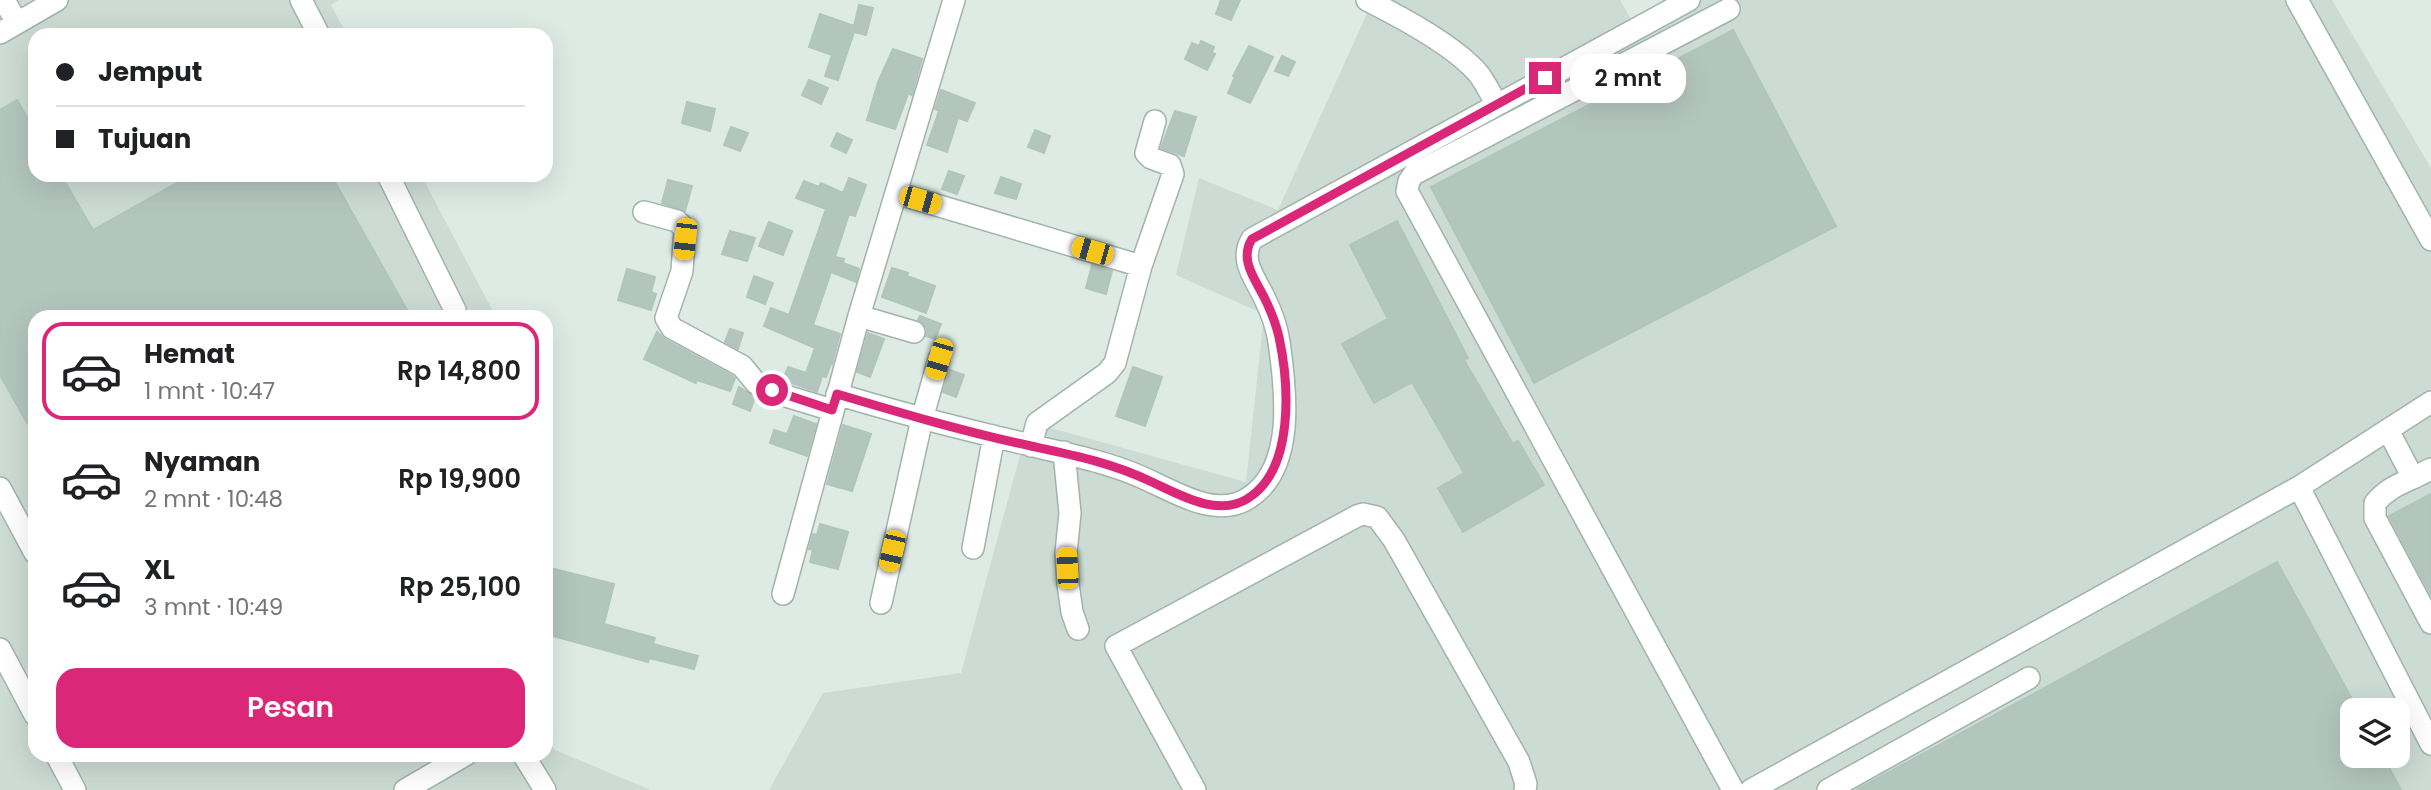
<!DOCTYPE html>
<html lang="id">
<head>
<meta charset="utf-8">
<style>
	body { margin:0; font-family:Poppins,sans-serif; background:#f2f2f2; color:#202124; height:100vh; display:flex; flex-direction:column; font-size:26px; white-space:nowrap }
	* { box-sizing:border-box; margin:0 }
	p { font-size:23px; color:#757577 }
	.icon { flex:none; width:38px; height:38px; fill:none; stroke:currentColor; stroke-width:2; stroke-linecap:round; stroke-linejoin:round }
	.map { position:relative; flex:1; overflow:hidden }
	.panel { position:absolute; left:28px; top:310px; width:525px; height:452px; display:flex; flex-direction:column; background:#fff; border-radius:21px; box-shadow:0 7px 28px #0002 }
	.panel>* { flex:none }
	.banner { position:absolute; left:28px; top:28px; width:525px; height:154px; border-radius:21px; box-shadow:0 7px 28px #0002; display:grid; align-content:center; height:154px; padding:0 28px; background:#fff }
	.tools { position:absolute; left:2340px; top:698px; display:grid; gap:14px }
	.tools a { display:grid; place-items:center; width:70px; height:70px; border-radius:14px; background:#fff; box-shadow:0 7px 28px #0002; font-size:35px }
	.end { position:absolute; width:32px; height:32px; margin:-16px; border:9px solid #db2777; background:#fff; box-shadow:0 0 0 4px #fff }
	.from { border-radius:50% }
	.bubble { position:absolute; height:49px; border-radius:21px; background:#fff; box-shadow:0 7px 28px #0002; font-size:23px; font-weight:600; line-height:49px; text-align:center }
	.car { position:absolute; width:21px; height:42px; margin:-21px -10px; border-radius:9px; box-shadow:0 0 5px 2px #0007; background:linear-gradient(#f5c518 24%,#345 0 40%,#f5c518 0 76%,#345 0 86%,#f5c518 0) }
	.banner b { display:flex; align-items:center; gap:24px; height:66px; font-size:26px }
	.banner b+b { border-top:2px solid #e0e0e0 }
	.banner i { width:18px; height:18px; background:#202124 }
	ul { padding:12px 0 0; list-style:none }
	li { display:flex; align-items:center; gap:21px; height:98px; margin:0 14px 10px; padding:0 14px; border:4px solid transparent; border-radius:21px }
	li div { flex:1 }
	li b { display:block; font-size:26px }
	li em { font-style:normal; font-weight:600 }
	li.active { border-color:#db2777 }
	li>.icon { width:63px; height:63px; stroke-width:1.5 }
	.button { display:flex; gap:14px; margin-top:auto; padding:14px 28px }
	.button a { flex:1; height:80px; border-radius:21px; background:#db2777; color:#fff; font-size:28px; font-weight:600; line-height:80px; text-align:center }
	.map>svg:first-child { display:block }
</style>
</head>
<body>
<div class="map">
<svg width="2431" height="790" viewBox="0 0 2431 790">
	<rect width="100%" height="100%" fill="#deebe5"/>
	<!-- built -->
	<path fill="#ccdbd4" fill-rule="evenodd" d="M0 0H339L331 5 347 35H35V175H421L496 317H35V754H546V738L555 750 651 790H0Z
		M1373 0H1620L1631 19 1666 0H2332L2431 168V790H769L823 693 961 673 1029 422 1246 482 1264 314 1176 275 1199 178 1278 210ZM2352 710H2398V756H2352Z"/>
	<!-- building -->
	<path fill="#b3c6be" stroke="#b0c5bc" stroke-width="2" d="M1221 0H1240L1231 20 1216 14Z
		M859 5 873 8 866 35 854 32 838 80 825 76 832 55 809 47 820 14 854 26Z
		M1733 30 1836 226 1534 383 1431 187Z
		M1201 41 1214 47 1212 52 1215 54 1207 70 1185 59 1192 43 1199 46Z
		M1249 46 1273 57 1250 103 1228 93 1235 77 1233 76Z
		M893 49 922 59 912 95 908 94 895 129 867 120 878 82Z
		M1282 56 1295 62 1288 76 1275 71Z
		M809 80 828 88 821 104 802 95Z
		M941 90 975 103 967 121 958 118 947 152 927 145 939 111 935 109Z
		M17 100 35 131V175H61L93 230 191 175H331L411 317H35V437L0 375V110Z
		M687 102 715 109 710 131 682 123Z
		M1175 111 1196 117 1184 156 1161 148Z
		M731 127 748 133 740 151 724 145Z
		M1035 130 1050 136 1044 153 1028 147Z
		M837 133 852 140 846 153 831 146Z
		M949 171 964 176 957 194 942 189Z
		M1001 177 1021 184 1016 199 995 193Z
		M849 178 866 185 855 216 849 214 835 257 844 259 843 263 859 269 856 282 831 272 813 325 840 334 832 364 831 363 826 377 822 376 817 392 783 380 788 367 806 373 815 348 764 326 771 308 789 315 826 209 796 198 804 181 819 187 821 183 843 193Z
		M668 180 692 186 685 211 662 203Z
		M1397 221 1468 358 1464 360 1513 444 1518 441 1544 485 1463 532 1438 488 1464 473 1412 382 1374 403 1342 344 1388 319 1350 245Z
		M769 222 792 231 783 255 759 246Z
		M730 231 755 238 747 261 722 254Z
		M1092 265 1112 271 1106 294 1086 288Z
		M892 268 908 273 907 276 935 286 926 313 882 297Z
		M627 269 655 277 651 292 656 294 651 310 618 300Z
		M754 276 773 283 765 304 747 297Z
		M920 316 941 324 935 339 926 336 927 328 918 320Z
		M730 329 743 333 738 349 725 342Z
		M657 332 666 340 733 376 735 378 730 391 697 380 696 383 644 359Z
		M868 333 884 339 870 377 857 372Z
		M1133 367 1162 377 1145 426 1116 416Z
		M950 370 964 375 956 397 943 392Z
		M739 387 755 397 750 411 733 404Z
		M794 416 816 424 807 456 770 443 774 430 787 434Z
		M843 425 871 434 852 491 827 484Z
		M2431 494V595L2389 516Z
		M820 524 848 532 838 569 810 562 813 550 809 549 813 534 817 535Z
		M2277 562 2358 710H2352V756H2383L2401 790H1856Z
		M546 567 614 584 604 624 655 638 653 644 698 656 694 669 649 658 648 662 546 634Z"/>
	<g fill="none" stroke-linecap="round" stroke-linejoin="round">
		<defs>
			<path id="minor" d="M4 0 17 23
				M301 0 319 35
				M1367 0C1401 17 1452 44 1477 72 1485 81 1490 94 1497 104
				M2297 0 2431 240
				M1729 9 1414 174 1409 181 1407 191 1733 790
				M0 33 57 0
				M388 175 455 310
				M896 193 1141 266
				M644 212 677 221 685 229 682 271 666 318 672 328 742 366 756 383 789 397 832 410
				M859 316 914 332
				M837 394C899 413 962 429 1026 444 1069 455 1112 462 1152 482 1180 495 1217 517 1247 499 1296 470 1286 390 1279 342 1277 328 1271 311 1264 297 1255 278 1239 260 1252 239L1689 0
				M2388 430 2413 478 2431 469
				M1031 446 1037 423 1107 373 1115 363 1141 266 1173 174 1170 165 1151 158 1146 153 1155 121
				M1064 452 1070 513 1066 553 1068 584 1072 612 1078 629
				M2413 478C2397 485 2386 490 2375 503V518L2431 623
				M2299 487 2431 744
				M0 488 35 553
				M973 548 994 436
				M783 594 859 316 954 0
				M881 603 922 419 939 359
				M0 649 35 715
				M56 754 75 790
				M523 754 545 790
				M405 790 467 754
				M1195 790 1116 646 1357 516 1363 514 1377 517 1394 540 1519 762 1526 784 1525 790
				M1751 790 2299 487 2431 402
				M1828 790 2029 678"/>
		</defs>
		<!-- minor casing -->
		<use href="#minor" stroke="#a1b3ac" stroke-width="24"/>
		<!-- minor -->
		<use href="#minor" stroke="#fff" stroke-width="21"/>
	</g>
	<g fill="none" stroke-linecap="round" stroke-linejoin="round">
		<!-- route -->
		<path stroke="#db2777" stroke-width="9" d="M772 390 832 410 837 394C901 413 965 432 1031 446 1073 455 1113 463 1152 482 1180 495 1217 517 1247 499 1295 470 1289 384 1279 337 1276 324 1270 309 1264 297 1255 279 1239 259 1252 239L1545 78"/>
	</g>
</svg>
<div class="tools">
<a><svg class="icon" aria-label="layers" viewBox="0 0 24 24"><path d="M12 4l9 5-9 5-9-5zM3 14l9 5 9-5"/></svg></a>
</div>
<i class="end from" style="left:772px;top:390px"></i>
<i class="end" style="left:1545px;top:78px"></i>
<div class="bubble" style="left:1570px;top:54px;width:116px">2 mnt</div>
<i class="car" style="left:920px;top:200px;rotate:106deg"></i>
<i class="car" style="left:685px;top:239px;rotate:186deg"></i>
<i class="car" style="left:1092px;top:251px;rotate:286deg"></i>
<i class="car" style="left:939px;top:359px;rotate:196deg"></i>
<i class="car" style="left:892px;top:551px;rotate:193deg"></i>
<i class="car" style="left:1067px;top:568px;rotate:357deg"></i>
<div class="banner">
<b><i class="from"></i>Jemput</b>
<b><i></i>Tujuan</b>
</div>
<section class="panel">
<ul>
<li class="active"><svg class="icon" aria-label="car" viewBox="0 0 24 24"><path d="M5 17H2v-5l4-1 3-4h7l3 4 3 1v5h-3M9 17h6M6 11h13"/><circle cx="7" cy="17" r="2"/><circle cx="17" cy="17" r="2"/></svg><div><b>Hemat</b><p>1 mnt · 10:47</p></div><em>Rp 14,800</em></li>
<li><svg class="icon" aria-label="car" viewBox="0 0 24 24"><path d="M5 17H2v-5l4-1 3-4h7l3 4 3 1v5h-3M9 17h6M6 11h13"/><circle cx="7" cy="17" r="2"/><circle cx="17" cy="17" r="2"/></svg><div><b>Nyaman</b><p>2 mnt · 10:48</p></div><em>Rp 19,900</em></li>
<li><svg class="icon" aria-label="car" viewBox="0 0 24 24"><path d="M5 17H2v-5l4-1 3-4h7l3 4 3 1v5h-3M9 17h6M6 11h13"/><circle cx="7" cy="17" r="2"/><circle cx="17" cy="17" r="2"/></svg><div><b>XL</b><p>3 mnt · 10:49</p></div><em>Rp 25,100</em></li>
</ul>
<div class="button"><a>Pesan</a></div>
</section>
</div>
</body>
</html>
